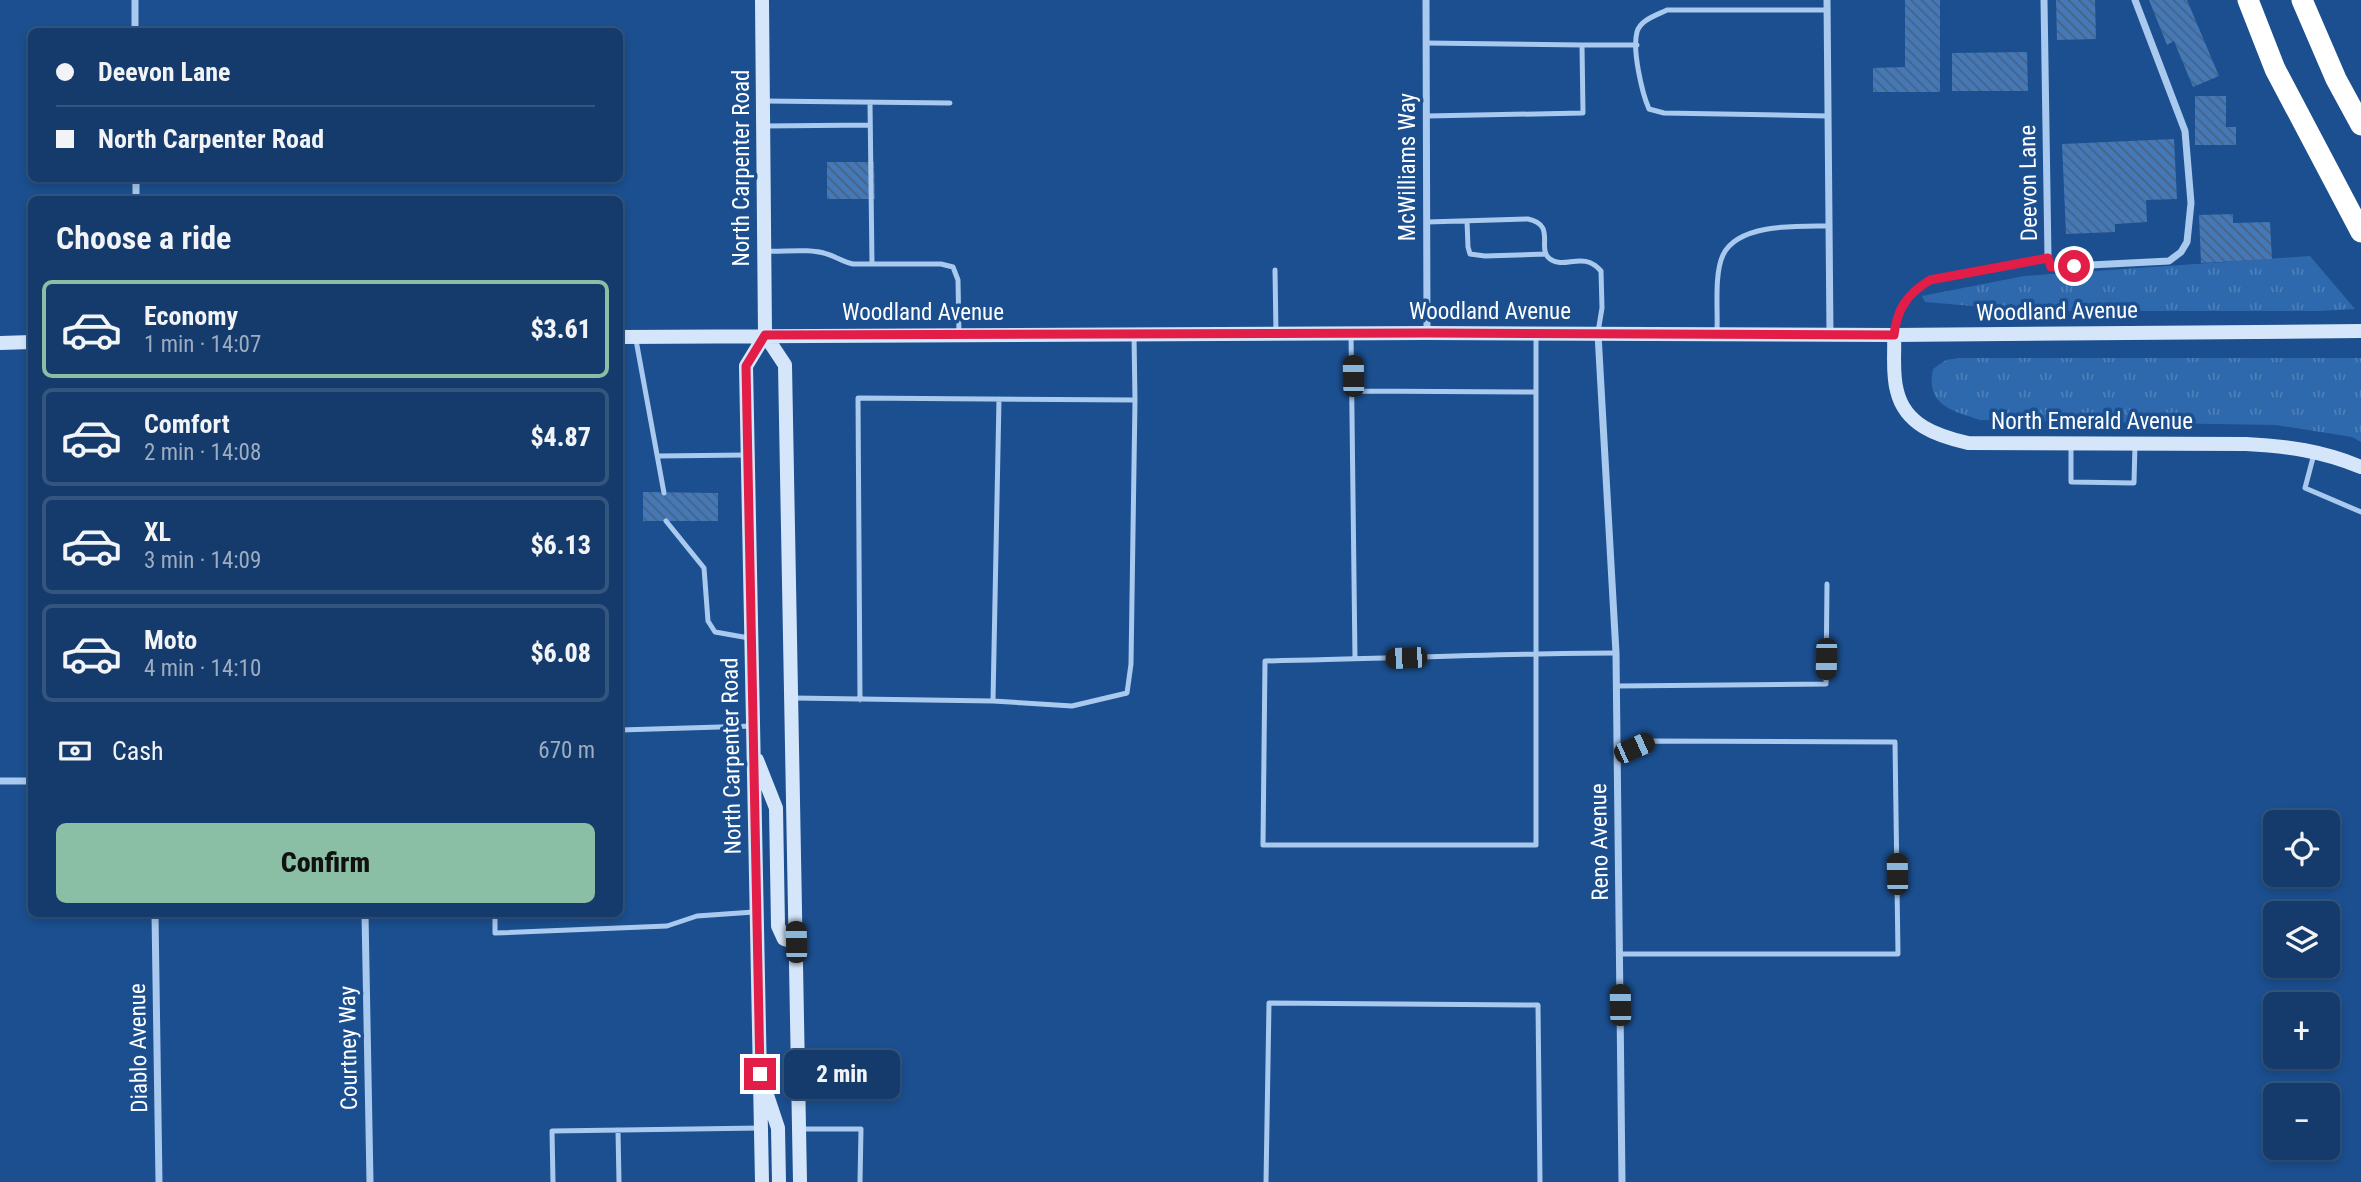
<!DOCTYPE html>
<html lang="en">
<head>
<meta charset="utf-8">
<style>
	body { margin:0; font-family:"Roboto Condensed",sans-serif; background:#214673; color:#f1f3f6; height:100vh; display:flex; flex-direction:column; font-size:26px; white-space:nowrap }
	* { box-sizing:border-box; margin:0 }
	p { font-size:23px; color:#9dadc1 }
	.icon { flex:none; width:38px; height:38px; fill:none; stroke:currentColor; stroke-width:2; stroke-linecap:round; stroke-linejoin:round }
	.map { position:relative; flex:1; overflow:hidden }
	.drawer { position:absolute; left:28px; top:196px; width:595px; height:721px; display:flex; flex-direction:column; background:#143b6b; border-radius:10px; box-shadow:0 4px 10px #0003,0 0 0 2px #33557e }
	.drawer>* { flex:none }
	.guide { position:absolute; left:28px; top:28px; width:595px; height:154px; border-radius:10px; box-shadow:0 4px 10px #0003,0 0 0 2px #33557e; display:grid; align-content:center; height:154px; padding:0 28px; background:#143b6b }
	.controls { position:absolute; left:2263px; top:810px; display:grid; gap:14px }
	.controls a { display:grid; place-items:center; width:77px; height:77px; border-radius:10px; background:#143b6b; box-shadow:0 4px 10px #0003,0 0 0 2px #33557e; font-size:35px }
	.end { position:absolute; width:32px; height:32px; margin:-16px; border:9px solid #e11d48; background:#fff; box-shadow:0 0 0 4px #fff }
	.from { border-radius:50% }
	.bubble { position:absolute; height:49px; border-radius:10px; background:#143b6b; box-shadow:0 4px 10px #0003,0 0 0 2px #33557e; font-size:23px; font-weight:800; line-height:49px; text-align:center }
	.car { position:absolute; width:21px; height:42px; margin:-21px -10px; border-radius:9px; box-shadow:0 0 5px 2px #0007; background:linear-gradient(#222 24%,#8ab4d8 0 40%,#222 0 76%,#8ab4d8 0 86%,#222 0) }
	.guide b { display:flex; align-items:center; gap:24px; height:66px; font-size:26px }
	.guide b+b { border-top:2px solid #33557e }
	.guide i { width:18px; height:18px; background:#f1f3f6 }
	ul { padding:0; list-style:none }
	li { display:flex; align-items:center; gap:21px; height:98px; margin:0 14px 10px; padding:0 14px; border:4px solid #33557e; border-radius:10px }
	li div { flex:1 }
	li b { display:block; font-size:26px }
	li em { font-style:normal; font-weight:800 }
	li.active { border-color:#8abfa5 }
	li>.icon { width:63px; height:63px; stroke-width:1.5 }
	h2 { padding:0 28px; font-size:32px; line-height:84px }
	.pay { display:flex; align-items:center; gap:18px; height:77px; padding:0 28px; font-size:26px }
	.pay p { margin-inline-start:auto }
	.action { display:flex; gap:14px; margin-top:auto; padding:14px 28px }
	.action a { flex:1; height:80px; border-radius:10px; background:#8abfa5; color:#111; font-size:28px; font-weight:800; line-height:80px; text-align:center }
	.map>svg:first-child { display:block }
</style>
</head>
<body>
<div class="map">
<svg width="2361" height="1182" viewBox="0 0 2361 1182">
	<defs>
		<pattern id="grass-tufts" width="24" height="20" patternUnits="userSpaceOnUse" patternTransform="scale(1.75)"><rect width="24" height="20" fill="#2e69ad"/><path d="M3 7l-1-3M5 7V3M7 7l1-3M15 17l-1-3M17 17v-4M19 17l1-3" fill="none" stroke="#4d80b9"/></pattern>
		<pattern id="building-back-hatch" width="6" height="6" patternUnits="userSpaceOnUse" patternTransform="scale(1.75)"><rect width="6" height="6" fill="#4478b7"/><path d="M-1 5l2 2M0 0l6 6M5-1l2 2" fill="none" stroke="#486282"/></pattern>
	</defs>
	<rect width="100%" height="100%" fill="#1b4f8f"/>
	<!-- grass -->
	<path fill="url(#grass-tufts)" d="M2310 256 2355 309 2318 311H2033L1925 302 1922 296 2024 276Z
		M1959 358H2361V442L2352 437 2276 425 1980 420C1952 411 1925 405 1933 369L1946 360Z"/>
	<!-- building -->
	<path fill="url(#building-back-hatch)" d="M1905 0H1940V92H1873V68L1905 67Z
		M2056 0H2095L2096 39 2057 40Z
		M2149 0H2187L2219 76 2193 87 2174 41 2167 45Z
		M2027 52 2028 91H1952V53Z
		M2195 96H2226V127H2236V145H2195Z
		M2174 139 2177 199 2146 200 2147 222 2115 224V232L2066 234 2062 144Z
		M827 162H874L875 199H827Z
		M2233 214V223L2270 222 2272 259 2201 263 2199 215Z
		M643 492 718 493V521H643Z"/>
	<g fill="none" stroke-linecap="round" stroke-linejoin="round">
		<!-- lane -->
		<path stroke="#a9c9ee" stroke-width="5" d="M1827 10H1667C1657 15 1640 20 1637 32 1632 50 1642 93 1649 109L1664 113 1828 116
			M1426 43 1582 45 1583 113 1427 116
			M1582 45H1637
			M763 101 950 103
			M870 102 872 264
			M764 126 870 125
			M1467 221 1468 247 1470 254 1485 256 1546 254
			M1427 222 1528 219C1557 225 1536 249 1550 259 1565 270 1583 250 1601 271L1602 308 1598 332
			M765 251C784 252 809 248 827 254 837 257 843 262 853 264H941L953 267 958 280 959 335
			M1275 270 1276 334
			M1717 331C1718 310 1714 274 1723 255 1738 223 1800 226 1829 226
			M1351 334 1355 659
			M1536 337V845H1263L1265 661C1382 659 1499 653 1616 653
			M636 340 664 493
			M1353 391 1536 392
			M2071 443V482L2134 483 2135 444
			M2314 454 2305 488 2361 512
			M658 456 746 455
			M666 521 704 568 708 621 715 632 749 638
			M1617 686 1826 684 1827 584
			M794 698 993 701 1072 706 1127 693 1131 664 1135 400 1134 335
			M860 700 858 398 1135 400
			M993 701 999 399
			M620 730 753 726
			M1617 748H1634L1649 741 1895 742 1898 954H1620
			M495 914V933L667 926 697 916 754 912
			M801 1129H861L860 1182
			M618 1130 619 1182
			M553 1182 552 1131 761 1128
			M1266 1182 1269 1003 1538 1005 1540 1182"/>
		<!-- street -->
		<path stroke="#a9c9ee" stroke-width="7" d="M135 0V32
			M1426 0 1427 332
			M1827 0 1830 334
			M2044 0 2048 258 2051 267 2169 261 2181 252 2187 242 2191 203 2185 131 2135 0
			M136 178V200
			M1598 334 1616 653 1622 1182
			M1894 335C1897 309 1907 294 1930 280L2048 258
			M0 781H32
			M155 914 159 1182
			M365 914 370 1182"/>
		<!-- secondary -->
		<path stroke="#d6e6fa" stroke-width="14" d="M765 335 785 365 800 1182
			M1894 335C1895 353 1892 374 1897 391 1905 425 1937 436 1968 443L2246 444C2287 446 2323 451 2361 467
			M620 337 1427 333 1894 335 2361 331
			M0 343 32 342
			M757 760 776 808 778 926 784 939 795 942
			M764 1086 778 1128 779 1182
			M762 1182 746 366 765 335 762 0"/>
		<!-- highway -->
		<path stroke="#fff" stroke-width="21" d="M2248 0 2275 69 2361 232
			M2302 0 2336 79 2361 125"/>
	</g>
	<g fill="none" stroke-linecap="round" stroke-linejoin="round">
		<!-- route -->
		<path stroke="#e11d48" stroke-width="9" d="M760 1074 746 366 765 335 1427 333 1894 335C1897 309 1907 294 1930 280L2048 258 2051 267 2074 266"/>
	</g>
	<g text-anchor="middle" stroke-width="7" stroke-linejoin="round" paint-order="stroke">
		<!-- street labels -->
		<g font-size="23" fill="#fff" stroke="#1b4f8f">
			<text transform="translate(1407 167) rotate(-90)" y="8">McWilliams Way</text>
			<text transform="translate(741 168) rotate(-90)" y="8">North Carpenter Road</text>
			<text transform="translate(2028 183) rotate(-91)" y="8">Deevon Lane</text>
			<text x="1490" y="319">Woodland Avenue</text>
			<text transform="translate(2057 311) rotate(-1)" y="8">Woodland Avenue</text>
			<text x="923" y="320">Woodland Avenue</text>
			<text x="2092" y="429">North Emerald Avenue</text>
			<text transform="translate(731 756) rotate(-91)" y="8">North Carpenter Road</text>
			<text transform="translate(1599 842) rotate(-91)" y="8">Reno Avenue</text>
			<text transform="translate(138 1048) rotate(-91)" y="8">Diablo Avenue</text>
			<text transform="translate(348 1048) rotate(-91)" y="8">Courtney Way</text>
		</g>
	</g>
</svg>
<div class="controls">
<a><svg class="icon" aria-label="locate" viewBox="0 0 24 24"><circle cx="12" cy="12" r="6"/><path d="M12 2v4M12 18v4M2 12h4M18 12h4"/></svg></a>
<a><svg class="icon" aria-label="layers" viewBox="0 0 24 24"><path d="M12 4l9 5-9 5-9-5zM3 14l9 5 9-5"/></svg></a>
<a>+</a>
<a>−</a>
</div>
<i class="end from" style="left:2074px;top:266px"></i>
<i class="end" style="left:760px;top:1074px"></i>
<div class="bubble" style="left:784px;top:1050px;width:116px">2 min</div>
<i class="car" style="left:1353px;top:376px;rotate:359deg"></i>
<i class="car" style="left:1406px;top:658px;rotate:268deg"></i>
<i class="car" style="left:1826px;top:659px;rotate:181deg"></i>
<i class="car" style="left:1634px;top:748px;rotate:66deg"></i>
<i class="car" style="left:1897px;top:874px;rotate:359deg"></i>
<i class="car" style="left:796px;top:942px;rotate:359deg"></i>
<i class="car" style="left:1620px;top:1005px;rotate:359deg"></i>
<div class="guide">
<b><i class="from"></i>Deevon Lane</b>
<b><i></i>North Carpenter Road</b>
</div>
<section class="drawer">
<h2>Choose a ride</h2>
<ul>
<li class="active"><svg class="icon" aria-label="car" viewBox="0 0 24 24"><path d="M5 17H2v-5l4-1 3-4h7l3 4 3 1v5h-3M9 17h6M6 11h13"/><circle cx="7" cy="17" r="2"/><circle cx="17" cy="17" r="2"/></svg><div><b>Economy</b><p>1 min · 14:07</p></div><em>$3.61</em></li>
<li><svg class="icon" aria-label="car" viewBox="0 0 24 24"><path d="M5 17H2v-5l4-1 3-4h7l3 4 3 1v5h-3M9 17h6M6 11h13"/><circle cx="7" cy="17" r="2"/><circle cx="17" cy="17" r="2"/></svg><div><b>Comfort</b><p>2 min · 14:08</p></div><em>$4.87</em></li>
<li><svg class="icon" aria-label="car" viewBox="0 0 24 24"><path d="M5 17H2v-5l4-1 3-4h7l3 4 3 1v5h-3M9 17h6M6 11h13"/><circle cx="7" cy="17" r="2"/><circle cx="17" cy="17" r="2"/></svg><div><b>XL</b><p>3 min · 14:09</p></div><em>$6.13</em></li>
<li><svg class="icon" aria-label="car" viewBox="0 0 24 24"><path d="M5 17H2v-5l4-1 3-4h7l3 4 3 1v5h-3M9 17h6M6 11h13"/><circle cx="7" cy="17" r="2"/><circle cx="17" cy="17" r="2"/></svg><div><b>Moto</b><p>4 min · 14:10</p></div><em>$6.08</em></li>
</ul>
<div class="pay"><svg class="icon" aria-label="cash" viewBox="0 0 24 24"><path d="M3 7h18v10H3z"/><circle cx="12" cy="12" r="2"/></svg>Cash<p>670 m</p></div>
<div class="action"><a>Confirm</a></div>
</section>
</div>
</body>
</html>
